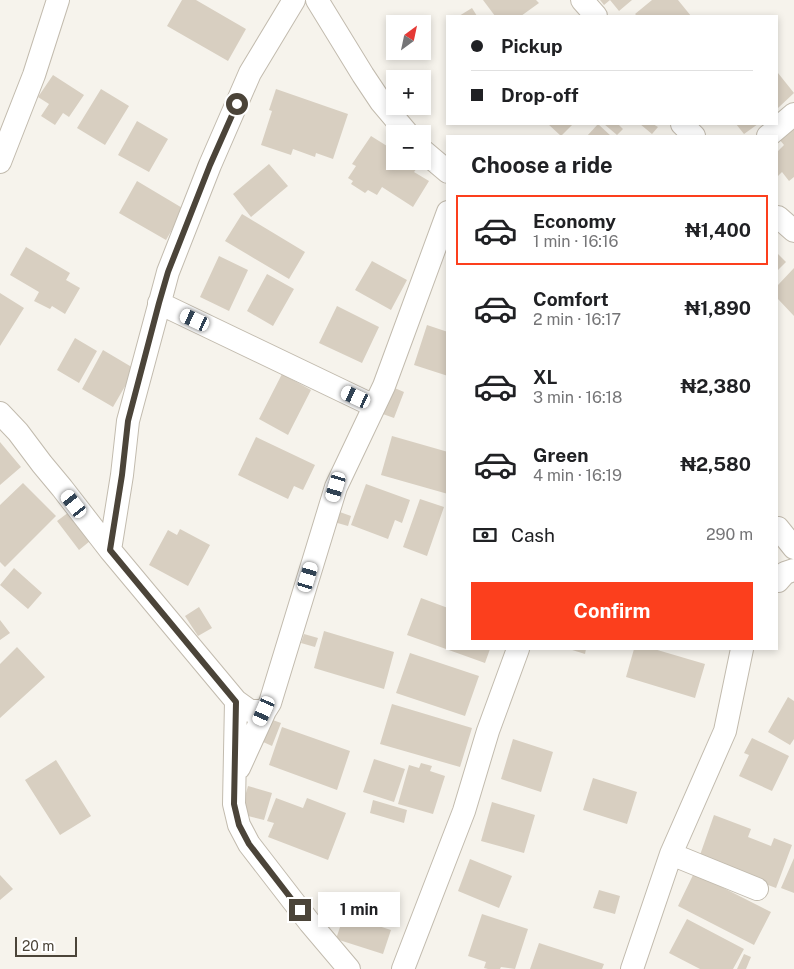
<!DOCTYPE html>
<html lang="en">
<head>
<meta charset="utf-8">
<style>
	body { margin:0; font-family:"Public Sans",sans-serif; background:#f2f2f2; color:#202124; height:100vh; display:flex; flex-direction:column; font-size:19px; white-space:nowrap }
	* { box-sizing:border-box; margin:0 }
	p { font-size:16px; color:#757577 }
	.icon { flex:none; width:28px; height:28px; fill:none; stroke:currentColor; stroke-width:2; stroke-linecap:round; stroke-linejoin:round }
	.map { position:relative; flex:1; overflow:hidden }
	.side { position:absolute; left:446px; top:135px; width:332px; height:515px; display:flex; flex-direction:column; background:#fff; border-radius:0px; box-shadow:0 2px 8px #0003 }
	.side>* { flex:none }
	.banner { position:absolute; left:446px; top:15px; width:332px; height:110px; border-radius:0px; box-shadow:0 2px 8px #0003; display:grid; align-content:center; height:110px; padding:0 25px; background:#fff }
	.needle { width:32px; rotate:33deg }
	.controls { position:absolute; left:386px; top:15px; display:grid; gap:10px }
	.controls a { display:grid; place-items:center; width:45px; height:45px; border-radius:0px; background:#fff; box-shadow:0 2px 8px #0003; font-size:25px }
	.scale { position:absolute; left:15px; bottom:12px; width:62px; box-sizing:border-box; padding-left:5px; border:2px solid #4b4439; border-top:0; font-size:14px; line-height:18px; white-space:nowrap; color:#4b4439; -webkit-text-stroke:4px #fff; paint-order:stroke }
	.end { position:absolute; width:22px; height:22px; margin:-11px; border:6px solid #4b4439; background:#fff; box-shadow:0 0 0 2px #fff }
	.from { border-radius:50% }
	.bubble { position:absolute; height:35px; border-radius:0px; background:#fff; box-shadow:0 2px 8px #0003; font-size:16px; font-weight:700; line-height:35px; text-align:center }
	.car { position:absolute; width:15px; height:30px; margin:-15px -8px; border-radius:6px; box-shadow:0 0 4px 1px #0007; background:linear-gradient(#fff 24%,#345 0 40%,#fff 0 76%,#345 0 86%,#fff 0) }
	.banner b { display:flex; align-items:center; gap:18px; height:48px; font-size:19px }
	.banner b+b { border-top:1px solid #e0e0e0 }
	.banner i { width:12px; height:12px; background:#202124 }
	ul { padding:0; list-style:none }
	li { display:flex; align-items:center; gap:15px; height:70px; margin:0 10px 8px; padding:0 15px; border:2px solid transparent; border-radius:0px }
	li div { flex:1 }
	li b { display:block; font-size:19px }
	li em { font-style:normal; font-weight:700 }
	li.selected { border-color:#fc3f1d }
	li>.icon { width:45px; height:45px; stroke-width:1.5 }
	h2 { padding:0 25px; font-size:22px; line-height:60px }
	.pay { display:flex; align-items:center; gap:12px; height:55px; padding:0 25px; font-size:19px }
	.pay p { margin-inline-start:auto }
	.cta { display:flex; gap:10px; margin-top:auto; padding:10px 25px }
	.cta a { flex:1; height:58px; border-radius:0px; background:#fc3f1d; color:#fff; font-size:20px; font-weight:700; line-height:58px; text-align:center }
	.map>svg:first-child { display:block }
</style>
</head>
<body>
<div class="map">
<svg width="794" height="969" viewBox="0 0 794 969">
	<rect width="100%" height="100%" fill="#f6f3ec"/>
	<!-- building -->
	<path fill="#d8cfc1" d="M182 0H196L246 29 228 61 167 26Z
		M483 0H536L539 3 521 16H495Z
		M600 0H632L619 11 610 0 604 5Z
		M652 0H678L691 16H637L635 14Z
		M472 8 477 16H459Z
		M778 73 794 93 778 108Z
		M53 75 84 95 69 117 63 113 55 125 41 116 49 104 38 97Z
		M101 89 129 106 105 145 77 128Z
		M276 89 348 114 333 159 316 153 315 157 293 149 291 155 261 145 272 111 269 110Z
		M137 121 168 139 149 172 118 155Z
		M548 124H573L561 136Z
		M598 124 611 136H587Z
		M604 124H618L623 129 617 135Z
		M640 124H653L658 127 652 134Z
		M736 124H758L744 134Z
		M794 127V177L789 181 782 172 778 176V151L784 145 779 139Z
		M371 136 395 151V161H410L409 163 417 168 414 172 429 181 413 207 382 187 377 195 368 190 365 193 351 184 353 181 348 178 356 166 352 164Z
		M269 164 288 186 251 217 233 194Z
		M137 181 184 209 166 240 119 213Z
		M242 214 305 252 289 279 225 241Z
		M26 247 70 273 66 280 80 288 65 314 52 306 50 309 34 301 39 292 10 275Z
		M778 254 786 262 778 270Z
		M219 256 248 270 229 311 200 297Z
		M372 261 407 280 391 310 355 290Z
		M794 268V316L778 299V285Z
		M267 274 294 289 273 326 247 311Z
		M0 293 24 308 0 346Z
		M337 306 379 327 362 363 319 343Z
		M427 325 448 332V376L414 365Z
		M75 338 97 351 79 383 57 370Z
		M103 350 135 369 113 407 82 389Z
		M282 374 311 390 288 435 259 419Z
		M390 386 404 392 394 418 380 413Z
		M392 436 448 452V494L381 475Z
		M256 437 315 465 303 490 294 486 288 499 238 475Z
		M0 442 21 467 0 485Z
		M23 483 56 516 5 567 0 562V505Z
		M366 484 410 500 402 523 395 520 388 539 351 525Z
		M420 499 444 507 427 556 403 547Z
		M337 511 351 516 348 526 334 522Z
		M69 512 90 541 79 550 57 521Z
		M180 529 210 545 188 586 149 565 168 530 177 535Z
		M14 568 42 593 28 609 0 585Z
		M421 598 448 608V649H490L485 663 407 635Z
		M199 607 212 628 198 636 185 616Z
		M0 620 10 633 0 640Z
		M324 631 394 652 384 689 314 668Z
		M304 634 318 638 315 647 301 643Z
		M17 647 45 677 0 718V664Z
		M569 649H586L585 654Z
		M634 649H654L705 664 695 698 626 677Z
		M410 653 479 676 465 716 396 693Z
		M788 697 794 701V739L790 745 768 732Z
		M392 704 472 728 460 767 380 744Z
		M270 719 281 723 272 746 261 741Z
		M282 727 350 751 337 790 269 765Z
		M752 738 789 756 772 791 739 776 749 755 744 753Z
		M513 739 553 752 541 792 501 779Z
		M374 759 405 769 394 802 363 792Z
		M56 760 91 816 60 835 25 780Z
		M421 763 432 766 430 771 445 776 433 814 398 804 409 765 419 768Z
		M593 778 637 792 627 824 583 810Z
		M248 786 272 793 264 820 240 814Z
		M276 798 303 808 307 798 346 813 328 860 268 837 274 823 267 821Z
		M373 800 407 810 404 823 370 813Z
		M492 802 535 815 524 853 481 841Z
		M714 815 751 829 748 837 771 846 774 838 792 845 776 888 709 863 700 855Z
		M794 858V893L781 888Z
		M470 859 512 876 499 908 458 891Z
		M694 873 771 912 754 945 678 906Z
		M0 875 13 889 0 900Z
		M599 890 620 896 615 914 593 908Z
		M482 914 528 929 515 969 501 967 500 969H488L484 968 486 962 468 956Z
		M344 915 391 930 383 954 336 939Z
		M687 919 744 949 733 969H700L669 953Z
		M539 943 604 964 602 969H530Z
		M744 954 751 957 746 969H737Z"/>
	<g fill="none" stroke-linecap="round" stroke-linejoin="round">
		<defs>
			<path id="street" d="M317 0 363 75 381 102 408 134
				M582 0 596 16
				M682 124 694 136
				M768 136 794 114
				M422 150 448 172
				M0 162 34 75 58 0
				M778 217 794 231
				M159 303 374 406
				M0 413 18 432 42 464 62 488 110 550 236 701 250 711H265L270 703 336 487 384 386 448 212
				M778 528 794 548
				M110 550 122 475 128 421 168 272 210 165 250 73 294 0
				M778 581 785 573 794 570
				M742 649 725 731 671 854 757 889
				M236 701 234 804 239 825 249 844 310 923 349 969
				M239 768 265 711
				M403 969 464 811 488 731 518 649
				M632 969 671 854"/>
		</defs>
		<!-- street casing -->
		<use href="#street" stroke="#c2bbae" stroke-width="24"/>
		<!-- street -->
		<use href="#street" stroke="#fff" stroke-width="22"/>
	</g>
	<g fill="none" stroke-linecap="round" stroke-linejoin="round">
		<!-- route -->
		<path stroke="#4b4439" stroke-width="6" d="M237 104 210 165 168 272 159 303 128 421 122 475 110 550 236 702 234 804 239 825 249 844 300 910"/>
	</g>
</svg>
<div class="controls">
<a><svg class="needle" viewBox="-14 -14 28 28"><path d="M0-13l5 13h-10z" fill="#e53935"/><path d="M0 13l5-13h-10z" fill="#757577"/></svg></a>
<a>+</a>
<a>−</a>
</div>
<div class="scale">20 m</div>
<i class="end from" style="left:237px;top:104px"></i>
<i class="end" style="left:300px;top:910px"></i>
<div class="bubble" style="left:318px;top:892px;width:82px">1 min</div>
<i class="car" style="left:195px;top:320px;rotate:295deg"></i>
<i class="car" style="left:356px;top:397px;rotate:295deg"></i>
<i class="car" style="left:336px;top:487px;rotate:197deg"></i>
<i class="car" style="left:74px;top:504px;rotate:322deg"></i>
<i class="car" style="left:308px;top:577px;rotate:17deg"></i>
<i class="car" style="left:264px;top:711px;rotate:204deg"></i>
<div class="banner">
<b><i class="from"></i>Pickup</b>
<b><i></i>Drop-off</b>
</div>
<section class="side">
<h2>Choose a ride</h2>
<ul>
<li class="selected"><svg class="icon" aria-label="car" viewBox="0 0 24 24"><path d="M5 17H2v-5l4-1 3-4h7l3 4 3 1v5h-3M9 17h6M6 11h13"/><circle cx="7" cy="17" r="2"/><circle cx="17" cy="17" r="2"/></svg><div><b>Economy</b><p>1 min · 16:16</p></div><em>₦1,400</em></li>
<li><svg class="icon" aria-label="car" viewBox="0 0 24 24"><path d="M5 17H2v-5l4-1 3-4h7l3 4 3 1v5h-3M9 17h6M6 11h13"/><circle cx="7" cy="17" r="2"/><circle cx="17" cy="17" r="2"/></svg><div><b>Comfort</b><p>2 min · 16:17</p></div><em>₦1,890</em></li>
<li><svg class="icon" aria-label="car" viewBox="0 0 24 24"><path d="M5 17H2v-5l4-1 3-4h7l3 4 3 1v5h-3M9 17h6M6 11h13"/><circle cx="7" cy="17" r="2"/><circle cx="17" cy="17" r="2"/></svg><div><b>XL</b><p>3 min · 16:18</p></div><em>₦2,380</em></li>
<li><svg class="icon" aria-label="car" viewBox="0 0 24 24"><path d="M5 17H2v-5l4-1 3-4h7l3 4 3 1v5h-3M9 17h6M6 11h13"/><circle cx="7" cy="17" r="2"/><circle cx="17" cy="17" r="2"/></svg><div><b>Green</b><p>4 min · 16:19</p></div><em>₦2,580</em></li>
</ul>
<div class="pay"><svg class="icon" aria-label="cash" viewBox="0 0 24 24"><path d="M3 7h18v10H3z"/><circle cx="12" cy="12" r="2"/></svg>Cash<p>290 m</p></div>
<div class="cta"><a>Confirm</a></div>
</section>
</div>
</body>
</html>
